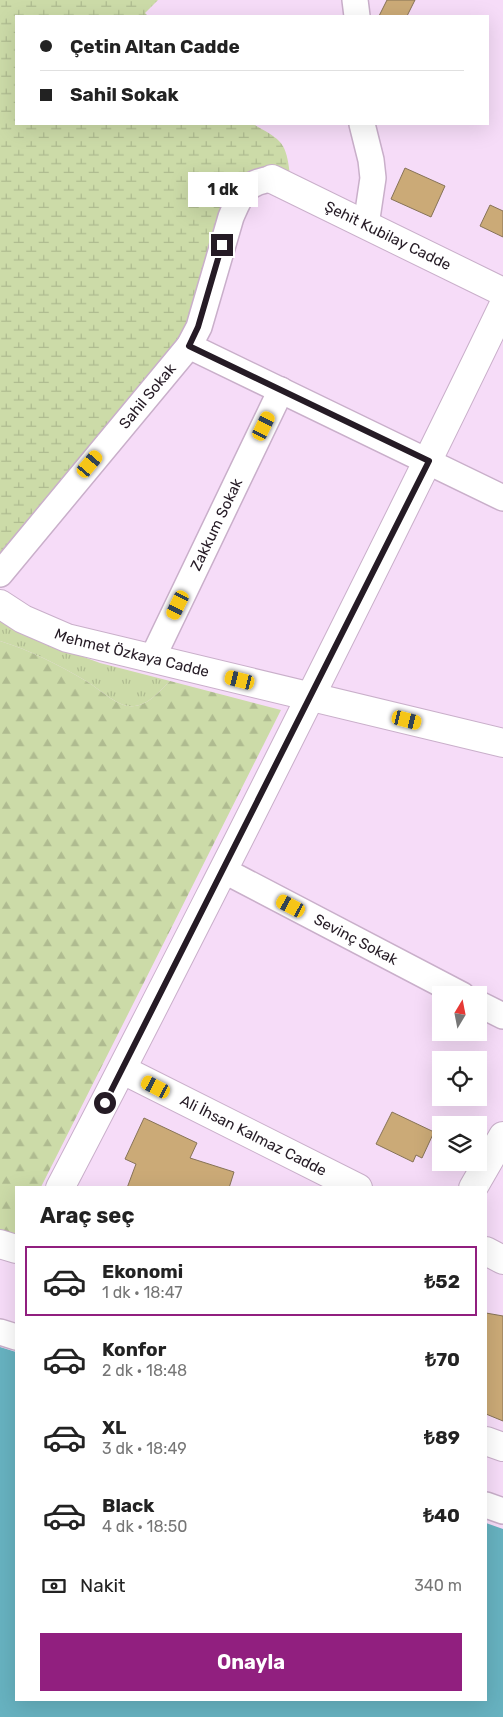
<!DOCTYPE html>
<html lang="tr">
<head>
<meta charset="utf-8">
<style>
	body { margin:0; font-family:Rubik,sans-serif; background:#f2f2f2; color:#222; height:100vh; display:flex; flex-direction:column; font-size:19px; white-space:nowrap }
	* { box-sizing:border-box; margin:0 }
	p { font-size:16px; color:#767676 }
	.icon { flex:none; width:28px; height:28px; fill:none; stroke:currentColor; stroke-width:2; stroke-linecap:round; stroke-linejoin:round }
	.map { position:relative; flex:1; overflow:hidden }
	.side { position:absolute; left:15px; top:1186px; width:472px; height:515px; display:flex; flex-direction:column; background:#fff; border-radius:0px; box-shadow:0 5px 20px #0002 }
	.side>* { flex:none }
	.banner { position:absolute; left:15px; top:15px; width:474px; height:110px; border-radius:0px; box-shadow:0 5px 20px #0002; display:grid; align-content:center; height:110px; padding:0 25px; background:#fff }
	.needle { width:32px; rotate:10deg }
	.tools { position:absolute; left:432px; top:986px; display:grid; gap:10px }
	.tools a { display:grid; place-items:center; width:55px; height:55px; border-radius:0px; background:#fff; box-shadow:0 5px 20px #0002; font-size:25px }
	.end { position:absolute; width:22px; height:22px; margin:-11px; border:6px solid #251b25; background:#fff; box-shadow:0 0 0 2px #fff }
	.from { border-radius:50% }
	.bubble { position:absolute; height:35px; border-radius:0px; background:#fff; box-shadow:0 5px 20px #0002; font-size:16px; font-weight:700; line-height:35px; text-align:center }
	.car { position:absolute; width:15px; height:30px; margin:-15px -8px; border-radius:6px; box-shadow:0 0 4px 1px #0007; background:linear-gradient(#f5c518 24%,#345 0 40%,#f5c518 0 76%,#345 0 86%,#f5c518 0) }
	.banner b { display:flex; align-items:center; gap:18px; height:48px; font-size:19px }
	.banner b+b { border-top:1px solid #e0e0e0 }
	.banner i { width:12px; height:12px; background:#222 }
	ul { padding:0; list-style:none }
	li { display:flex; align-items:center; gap:15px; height:70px; margin:0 10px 8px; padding:0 15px; border:2px solid transparent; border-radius:0px }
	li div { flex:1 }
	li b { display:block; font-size:19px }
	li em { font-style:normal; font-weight:700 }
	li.on { border-color:#911f7f }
	li>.icon { width:45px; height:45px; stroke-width:1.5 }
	h2 { padding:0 25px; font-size:22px; line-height:60px }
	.pay { display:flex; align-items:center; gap:12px; height:55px; padding:0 25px; font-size:19px }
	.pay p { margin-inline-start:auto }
	.action { display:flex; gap:10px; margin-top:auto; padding:10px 25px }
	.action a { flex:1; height:58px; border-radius:0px; background:#911f7f; color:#fff; font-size:20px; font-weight:700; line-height:58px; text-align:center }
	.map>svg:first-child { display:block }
</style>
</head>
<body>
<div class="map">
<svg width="503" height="1717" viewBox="0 0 503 1717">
	<defs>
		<pattern id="grass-tufts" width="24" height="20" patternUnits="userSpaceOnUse" patternTransform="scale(1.25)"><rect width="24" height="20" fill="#ccdba8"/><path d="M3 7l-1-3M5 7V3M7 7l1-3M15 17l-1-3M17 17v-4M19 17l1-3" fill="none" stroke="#afbb90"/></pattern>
		<pattern id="forest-firs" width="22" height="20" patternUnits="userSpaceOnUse" patternTransform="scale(1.25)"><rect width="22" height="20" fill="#ccdba8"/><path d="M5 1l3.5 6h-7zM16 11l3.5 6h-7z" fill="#afbb90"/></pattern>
		<pattern id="wetland-marsh" width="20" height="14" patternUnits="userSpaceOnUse" patternTransform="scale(1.25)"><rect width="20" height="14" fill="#ccdba8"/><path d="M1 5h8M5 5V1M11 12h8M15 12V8" fill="none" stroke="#afbb90"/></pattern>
	</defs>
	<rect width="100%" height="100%" fill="#f6dcf8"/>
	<!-- grass -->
	<path fill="url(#grass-tufts)" d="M0 619 52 645 100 663 170 681C159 692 146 708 129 706 116 705 98 688 86 681 59 665 30 650 0 641Z"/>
	<!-- forest -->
	<path fill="url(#forest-firs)" d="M0 641C30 650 59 665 86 681 98 688 116 705 129 706 146 708 159 692 170 681L281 710 41 1187 16 1188V1233L7 1244 0 1246Z"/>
	<!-- wetland -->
	<path fill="url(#wetland-marsh)" d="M0 0H158L145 13 148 16H16V124H253C282 141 286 141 290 175 281 175 250 174 243 176 214 187 201 294 190 322 188 329 183 336 180 343L0 555Z"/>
	<!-- water -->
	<path fill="#67b2c0" d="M0 1347 16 1352V1700H486V1523L503 1529V1717H0Z"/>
	<!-- building -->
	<path fill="#cbaa77" stroke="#867357" d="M387 0H415L407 16H379Z
		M405 168 445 186 431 217 391 199Z
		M490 205 503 211V237L480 226Z
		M392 1112 434 1132 422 1158 416 1155 413 1162 376 1144Z
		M144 1118 197 1143 190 1158 234 1172 229 1188H127L136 1164 125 1159Z
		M486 1313 503 1316V1421L486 1414Z"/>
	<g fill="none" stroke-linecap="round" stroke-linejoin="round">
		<defs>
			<g id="street">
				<path d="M355 0 357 16"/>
				<path d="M362 124 371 160 373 178 366 225"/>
				<path d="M189 346 503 498"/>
				<path id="s1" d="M0 574 189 346 199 327 231 217C241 194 245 182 272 179"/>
				<path id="s2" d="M152 659 281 390"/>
				<path id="s3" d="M223 870 462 995"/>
				<path d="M479 1004 503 1016"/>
				<path d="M0 1332 16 1337"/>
				<path d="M486 1505 503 1511"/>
			</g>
			<g id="secondary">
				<path id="s4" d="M272 179 503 292"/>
				<path id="s5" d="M0 604 23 619 67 638 503 743"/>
				<path id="s6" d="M123 1070 358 1188"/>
				<path d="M60 1188C121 1072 180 955 239 839 328 662 417 485 503 306"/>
				<path d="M473 1188 503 1136"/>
				<path d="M0 1244 16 1249"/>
				<path d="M486 1251 503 1260"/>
				<path d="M486 1441 503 1447"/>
			</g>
		</defs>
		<!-- street casing -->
		<use href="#street" stroke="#c9afca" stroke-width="28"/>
		<!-- secondary casing -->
		<use href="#secondary" stroke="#c9afca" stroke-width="30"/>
		<!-- street -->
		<use href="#street" stroke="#fff" stroke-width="25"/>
		<!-- secondary -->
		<use href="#secondary" stroke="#fff" stroke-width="28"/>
	</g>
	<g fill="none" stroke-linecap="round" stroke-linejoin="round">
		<!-- route -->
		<path stroke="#251b25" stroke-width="6" d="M105 1103 429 461 189 346 198 327 222 245"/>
	</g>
	<g text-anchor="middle" stroke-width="4" stroke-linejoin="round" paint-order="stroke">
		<!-- street labels -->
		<g font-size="15" fill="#251b25" stroke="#fff">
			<text dy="5" stroke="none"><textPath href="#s4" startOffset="129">Şehit Kubilay Cadde</textPath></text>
			<text dy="5" stroke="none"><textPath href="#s1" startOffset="231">Sahil Sokak</textPath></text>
			<text dy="5" stroke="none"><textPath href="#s2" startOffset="149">Zakkum Sokak</textPath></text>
			<text dy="5" stroke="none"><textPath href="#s5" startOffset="142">Mehmet Özkaya Cadde</textPath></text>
			<text dy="5" stroke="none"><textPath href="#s3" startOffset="150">Sevinç Sokak</textPath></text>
			<text dy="5" stroke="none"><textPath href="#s6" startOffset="146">Ali İhsan Kalmaz Cadde</textPath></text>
		</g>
	</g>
</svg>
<div class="tools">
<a><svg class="needle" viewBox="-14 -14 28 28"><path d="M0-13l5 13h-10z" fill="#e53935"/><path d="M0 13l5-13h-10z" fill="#767676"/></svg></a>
<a><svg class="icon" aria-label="locate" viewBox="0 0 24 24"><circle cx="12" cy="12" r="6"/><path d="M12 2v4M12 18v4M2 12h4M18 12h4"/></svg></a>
<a><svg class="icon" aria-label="layers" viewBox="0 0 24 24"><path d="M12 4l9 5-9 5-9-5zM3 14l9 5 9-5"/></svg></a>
</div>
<i class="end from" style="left:105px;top:1103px"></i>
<i class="end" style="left:222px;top:245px"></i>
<div class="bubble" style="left:188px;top:172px;width:70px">1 dk</div>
<i class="car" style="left:264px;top:426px;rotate:26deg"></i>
<i class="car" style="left:90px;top:464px;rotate:40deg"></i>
<i class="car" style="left:178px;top:605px;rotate:206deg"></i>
<i class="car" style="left:240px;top:680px;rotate:284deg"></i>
<i class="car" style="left:407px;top:720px;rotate:104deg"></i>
<i class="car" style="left:291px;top:906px;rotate:298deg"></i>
<i class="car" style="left:156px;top:1087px;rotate:297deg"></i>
<div class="banner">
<b><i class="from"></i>Çetin Altan Cadde</b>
<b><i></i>Sahil Sokak</b>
</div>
<section class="side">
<h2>Araç seç</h2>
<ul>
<li class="on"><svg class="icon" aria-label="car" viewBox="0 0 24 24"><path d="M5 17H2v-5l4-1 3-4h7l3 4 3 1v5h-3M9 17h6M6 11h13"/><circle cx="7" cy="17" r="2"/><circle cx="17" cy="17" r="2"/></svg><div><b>Ekonomi</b><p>1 dk · 18:47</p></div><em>₺52</em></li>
<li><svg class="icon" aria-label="car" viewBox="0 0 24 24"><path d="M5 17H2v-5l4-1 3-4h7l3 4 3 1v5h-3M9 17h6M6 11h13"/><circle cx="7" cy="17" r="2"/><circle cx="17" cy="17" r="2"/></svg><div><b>Konfor</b><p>2 dk · 18:48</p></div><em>₺70</em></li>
<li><svg class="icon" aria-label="car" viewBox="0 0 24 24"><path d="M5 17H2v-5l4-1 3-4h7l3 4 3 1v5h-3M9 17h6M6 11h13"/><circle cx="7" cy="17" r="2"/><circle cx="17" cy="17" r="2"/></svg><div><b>XL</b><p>3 dk · 18:49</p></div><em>₺89</em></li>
<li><svg class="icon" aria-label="car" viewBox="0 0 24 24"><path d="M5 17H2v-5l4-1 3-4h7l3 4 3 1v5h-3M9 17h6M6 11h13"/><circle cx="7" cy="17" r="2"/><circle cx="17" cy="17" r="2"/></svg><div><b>Black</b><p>4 dk · 18:50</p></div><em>₺40</em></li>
</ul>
<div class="pay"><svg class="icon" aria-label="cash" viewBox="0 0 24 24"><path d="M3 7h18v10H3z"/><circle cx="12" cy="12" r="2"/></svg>Nakit<p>340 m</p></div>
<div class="action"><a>Onayla</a></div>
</section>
</div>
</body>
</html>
